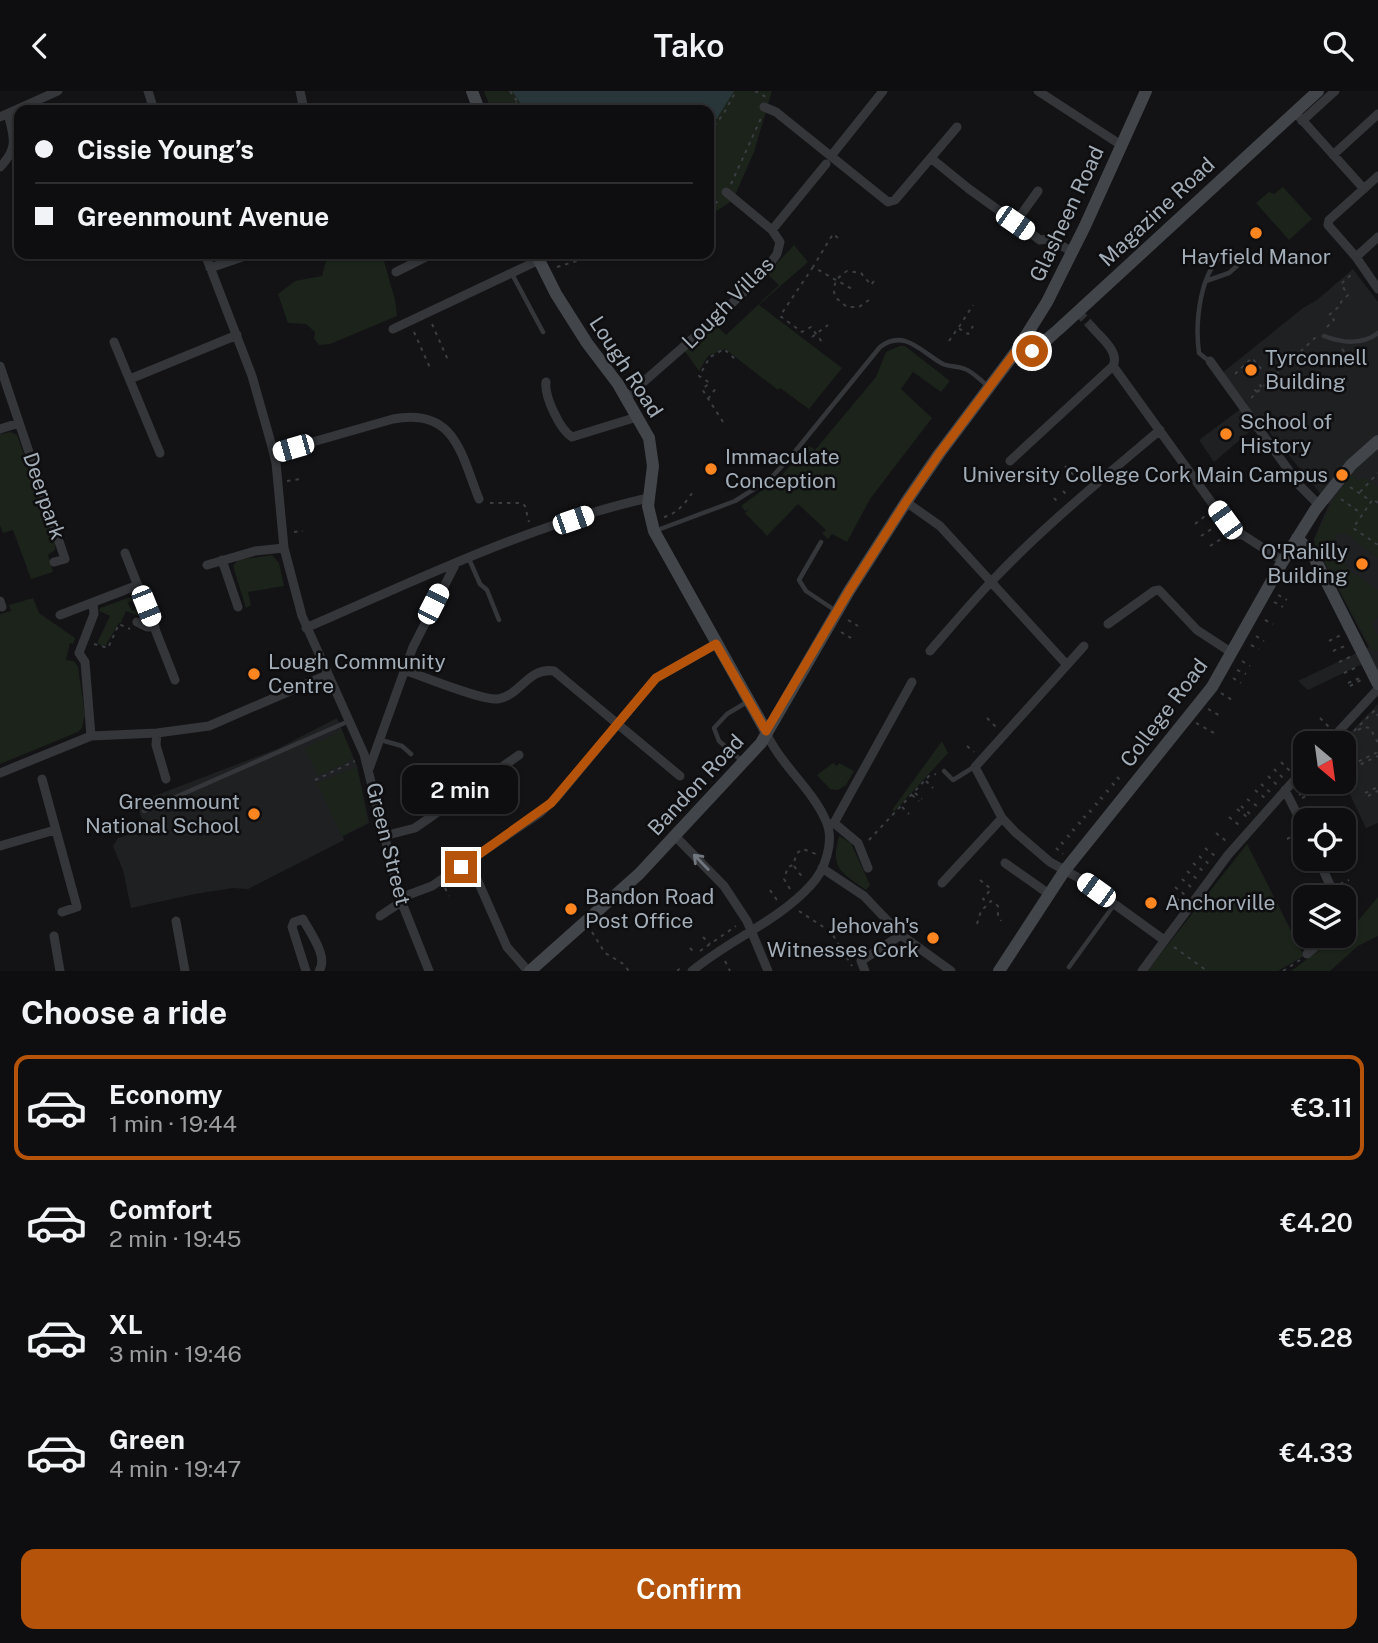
<!DOCTYPE html>
<html lang="en">
<head>
<meta charset="utf-8">
<style>
	body { margin:0; font-family:"Public Sans",sans-serif; background:#1c1c1e; color:#f1f3f6; height:100vh; display:flex; flex-direction:column; font-size:26px; white-space:nowrap }
	* { box-sizing:border-box; margin:0 }
	p { font-size:23px; color:#9b9c9f }
	.icon { flex:none; width:38px; height:38px; fill:none; stroke:currentColor; stroke-width:2; stroke-linecap:round; stroke-linejoin:round }
	.map { position:relative; height:880px; overflow:hidden }
	.drawer { display:flex; flex-direction:column; background:#0e0e10; flex:1 }
	.drawer>* { flex:none }
	.banner { position:absolute; left:14px; top:14px; width:700px; height:154px; border-radius:14px; box-shadow:0 2px 5px #0004,0 0 0 2px #2e2e30; display:grid; align-content:center; height:154px; padding:0 21px; background:#0e0e10 }
	.needle { width:46px; rotate:151deg }
	.tools { position:absolute; left:1293px; top:640px; display:grid; gap:14px }
	.tools a { display:grid; place-items:center; width:63px; height:63px; border-radius:14px; background:#0e0e10; box-shadow:0 2px 5px #0004,0 0 0 2px #2e2e30; font-size:35px }
	.end { position:absolute; width:32px; height:32px; margin:-16px; border:9px solid #b45309; background:#fff; box-shadow:0 0 0 4px #fff }
	.from { border-radius:50% }
	.bubble { position:absolute; height:49px; border-radius:14px; background:#0e0e10; box-shadow:0 2px 5px #0004,0 0 0 2px #2e2e30; font-size:23px; font-weight:600; line-height:49px; text-align:center }
	.car { position:absolute; width:21px; height:42px; margin:-21px -10px; border-radius:9px; box-shadow:0 0 5px 2px #0007; background:linear-gradient(#fff 24%,#345 0 40%,#fff 0 76%,#345 0 86%,#fff 0) }
	.banner b { display:flex; align-items:center; gap:24px; height:66px; font-size:26px }
	.banner b+b { border-top:2px solid #2e2e30 }
	.banner i { width:18px; height:18px; background:#f1f3f6 }
	ul { padding:0; list-style:none }
	li { display:flex; align-items:center; gap:21px; height:105px; margin:0 14px 10px; padding:0 7px; border:4px solid transparent; border-radius:14px }
	li div { flex:1 }
	li b { display:block; font-size:26px }
	li em { font-style:normal; font-weight:600 }
	li.current { border-color:#b45309 }
	li>.icon { width:63px; height:63px; stroke-width:1.5 }
	h2 { padding:0 21px; font-size:32px; line-height:84px }
	.button { display:flex; gap:14px; margin-top:auto; padding:14px 21px }
	.button a { flex:1; height:80px; border-radius:14px; background:#b45309; color:#fff; font-size:28px; font-weight:600; line-height:80px; text-align:center }
	header { display:flex; justify-content:space-between; align-items:center; height:91px; padding:0 21px; background:#0e0e10; font-size:32px; font-weight:600 }
	.map>svg:first-child { display:block }
</style>
</head>
<body>
<header><svg class="icon" aria-label="back" viewBox="0 0 24 24"><path d="M15 5l-7 7 7 7"/></svg>Tako<svg class="icon" aria-label="search" viewBox="0 0 24 24"><circle cx="10" cy="10" r="6"/><path d="M15 15l6 6"/></svg></header>
<div class="map">
<svg width="1378" height="880" viewBox="0 0 1378 880">
	<rect width="100%" height="100%" fill="#131315"/>
	<!-- built -->
	<path fill="#1f2022" d="M1353 178 1378 211V582L1371 569 1308 599 1298 590 1369 556 1315 454 1314 448 1329 413 1261 331 1214 371 1199 349 1247 313 1222 282 1303 217 1317 209Z
		M1378 613V732L1366 737 1344 691V653H1339Z
		M337 627 357 675 369 732 343 745 344 749 248 798 233 797 195 803 131 817 123 779 113 755 118 747 146 738 136 712 277 658Z"/>
	<!-- green -->
	<path fill="#1b231b" d="M484 0H772L754 61 733 109 709 125V19H491Z
		M1283 96 1312 128 1289 149 1256 112 1269 101 1274 103Z
		M794 154 808 171 759 214 842 277 809 318 780 297 778 299 725 258 708 265 699 280 684 259 716 234 726 244 779 194 767 183Z
		M328 163H382L395 209 397 225 330 253 319 254 314 248 315 241 306 233 288 232 278 203 295 190 322 185Z
		M900 255H905L950 290 941 301 913 281 901 298 932 327 870 408 847 451 832 443 828 448 822 442 826 439 798 413 767 445 745 422 749 418 745 420 741 415 779 387 809 355 815 359 876 286 886 261Z
		M11 341 17 344 56 451 55 459 48 464 53 481 31 488 13 439 3 442 0 434V343Z
		M1352 383 1358 390 1364 387 1378 396V467L1348 444 1342 442 1334 445 1347 478 1378 499V525L1372 533 1378 545V559H1372L1315 453V448L1332 411Z
		M272 464 279 472 284 495 248 501 251 514 246 517 233 475 238 469Z
		M133 505 136 508 128 512 132 520 139 517 141 524 138 525 126 520 121 532H119L106 554 102 555 97 552 110 525 99 520 100 517Z
		M33 507 39 522 75 547 73 553 70 552 66 569 74 570 78 576 85 624 82 637 78 641 0 673V523L11 520 9 514Z
		M342 640 353 666 349 670 318 685 305 657Z
		M942 650 948 662 895 720 892 719Z
		M833 672 837 675 839 672 854 680 846 694 838 699 830 698 817 684Z
		M357 676 368 731 342 745 317 692Z
		M839 745 851 752 870 794 866 799C841 781 830 778 839 745Z
		M1247 753 1304 865 1278 880H1147Z
		M1378 806V845L1358 855 1330 880H1291L1339 845H1344V840L1357 831Z"/>
	<!-- water -->
	<path fill="#28363a" d="M512 0H734L709 40V19H525Z"/>
	<g fill="none" stroke-linecap="round" stroke-linejoin="round">
		<!-- street-tunnel -->
		<path stroke="#303235" stroke-width="9" stroke-dasharray="9 4.5" stroke-linecap="butt" d="M1078 221 1092 236"/>
		<!-- path -->
		<path stroke="#3a3d41" stroke-width="2" stroke-dasharray="3.5 5" stroke-linecap="butt" d="M510 0 523 19
			M755 0 766 6
			M499 19 517 12
			M709 42 724 22 736 0
			M731 93 762 25
			M709 119 719 109
			M838 147 833 143 813 176 852 198
			M288 163 289 165
			M557 176 600 163
			M813 176 780 225 802 241 811 236 822 251
			M869 209 859 216H847L835 206C832 194 836 187 847 180L861 182 871 194 877 186
			M432 233 448 269
			M959 236 973 214
			M1327 236 1334 229 1329 224 1341 214V211L1348 204 1341 193 1353 182
			M414 241 431 279
			M812 246 828 234
			M949 250 958 237 968 243 973 235
			M1342 258 1348 265
			M1235 283 1252 267 1270 288
			M1257 301 1255 299 1261 295 1259 292
			M1251 307 1316 246
			M708 308 716 297
			M723 331 702 298 710 292 699 285 710 266 724 258 735 268
			M1065 375 1081 392
			M287 390 300 388
			M1350 396 1371 410
			M1063 400 1067 404
			M1360 401 1378 382
			M1054 407 1059 412
			M1341 408 1362 423
			M490 412H522L525 415 529 431
			M1378 412 1373 408 1353 437 1378 454
			M664 426C676 423 686 412 692 402
			M1195 433 1205 425
			M294 441 303 440
			M1201 445 1213 437
			M1210 455 1221 448
			M1278 504 1287 509
			M1274 511 1283 516
			M848 529 858 535
			M1265 529 1273 533
			M841 541 851 547
			M1256 545 1264 550
			M1329 550 1341 544
			M94 553 108 557 119 533 130 538
			M1251 554 1259 558
			M1333 560 1345 555
			M1242 570 1250 575
			M1339 571 1350 566
			M1237 579 1246 583
			M1344 582 1355 577
			M1233 587 1241 592
			M1348 592 1360 587
			M1350 595 1361 589
			M1221 602 1232 609
			M1208 618 1222 626
			M987 627 996 636
			M1320 627 1329 636
			M1196 632 1214 642
			M1358 639 1364 636 1370 637 1378 652
			M1354 640 1375 619 1378 625
			M1307 642 1316 651
			M1305 644 1315 653
			M967 655 974 661
			M1294 656 1304 665
			M1292 659 1301 668
			M1281 671 1290 680
			M1351 674 1378 661
			M1353 677 1378 665
			M1274 678 1283 687
			M1268 685 1277 694
			M1117 686 1122 691
			M315 689 355 670
			M926 690 933 697
			M1112 692 1117 697
			M1261 693 1270 701
			M1106 699 1111 703
			M1255 699 1265 707
			M915 702 922 708
			M1365 702 1378 696
			M912 704 919 710
			M1299 704 1307 700
			M1368 705 1378 700
			M1100 706 1105 710
			M1302 707 1309 704
			M1247 708 1257 715
			M1095 712 1100 716
			M1241 715 1250 723
			M902 716 909 723
			M1237 718 1247 726
			M1089 719 1094 723
			M1083 725 1089 729
			M1229 726 1239 734
			M1078 731 1083 735
			M1072 738 1078 742
			M1216 742 1226 750
			M1067 744 1072 748
			M1287 748 1295 744
			M869 749 929 685 936 683
			M1061 751 1067 756
			M1056 757 1063 763
			M1205 757 1215 765
			M1199 765 1209 773
			M1193 772 1203 780
			M794 775 803 787
			M1187 780 1197 788
			M1182 788 1191 796
			M980 789 991 798 983 808 987 811
			M1340 793 1349 789
			M1175 796 1185 804
			M445 797 449 805
			M790 798 784 788 788 776 793 774 797 762 803 758 816 763
			M770 799 777 809
			M1344 802 1353 798
			M1170 803 1180 810
			M799 820 831 841 852 875
			M977 833 981 820 991 810 998 815V825L1001 830
			M592 841 605 862 622 872 629 880
			M703 846 710 853
			M1174 856 1207 880
			M690 857 696 863
			M700 860 736 835
			M725 870 730 880
			M677 880 683 875
			M1283 880 1300 869"/>
		<!-- lane -->
		<path stroke="#34363a" stroke-width="4.5" d="M512 183 543 241
			M1206 190 1229 182 1238 174 1237 164 1229 160C1199 175 1195 233 1199 262L1209 270
			M1324 245C1342 252 1363 254 1378 242
			M655 440 735 410 770 388 793 363 880 256C905 237 922 262 943 273 950 276 958 275 965 278 973 281 980 289 987 294
			M821 451 799 489 806 500 836 520
			M469 468 480 493 487 499 499 529
			M381 649 402 655 411 663
			M743 671 719 650 714 637 727 623 747 611
			M944 680 953 689 974 676
			M144 720 349 630
			M1069 876 1114 814"/>
		<!-- street -->
		<path stroke="#34363a" stroke-width="9" d="M148 0 154 19
			M300 0 304 19
			M1038 0 1121 54
			M764 16 776 21 888 111 895 109 957 36
			M1295 21 1364 98
			M0 26 58 0
			M1302 30 1335 0
			M1333 64 1378 23
			M831 65 883 0
			M932 68 969 98 1040 149 1049 148 1073 161
			M0 76C19 57 14 46 8 23
			M1378 85 1329 129 1328 134 1356 166 1378 198
			M726 101 772 139
			M1015 132 1038 100
			M205 163 252 285 271 352 276 372 284 457 302 525 364 663 400 807 429 880
			M1356 166 1378 146
			M210 177 251 163
			M396 181 432 163
			M1092 236C1101 247 1120 261 1113 275L1235 444H1243L1283 470
			M393 238 539 169
			M114 251 160 362
			M1210 270 1300 395 1319 414
			M0 275 65 468 54 471
			M130 288 237 244
			M546 291C544 305 560 339 572 346L637 326
			M625 307 713 230 763 183 777 163 780 151 772 139 826 73
			M0 338 19 332
			M274 362 393 328C455 316 461 363 479 408
			M1010 370 1113 275
			M906 411 940 435 1067 574 975 676 1002 727 1015 741 1050 771 1077 786 1164 849
			M125 462 175 589
			M222 469 238 516
			M207 474 255 460 284 457
			M0 510 2 516
			M60 524 138 494
			M137 531 147 536H155
			M1108 533 1154 500 1159 499 1197 539 1232 562
			M306 537C417 489 529 434 648 407
			M930 560C950 537 970 513 991 491 1043 436 1102 388 1160 339
			M1067 574 1084 555
			M404 579C422 585 482 610 498 608 521 604 528 576 554 580L680 685
			M157 642 156 654 166 688
			M91 645 85 571 79 562 94 523 93 512
			M1327 653 1378 598
			M369 678 413 556 455 474
			M0 682 91 645 157 642 209 635 327 584
			M42 688 77 816 62 821
			M1285 699 1306 741
			M834 732 858 752 868 777
			M828 734 834 732 912 591
			M384 745 415 737 519 664
			M675 745 724 795 747 830 768 880
			M0 755 55 739
			M1318 768 1336 807
			M469 770 507 856 528 880
			M1005 772 1049 803
			M822 777 864 805 901 844 951 880
			M942 792 1002 727
			M400 807 432 795 540 722 556 707 656 587 716 553
			M380 825 401 811
			M1344 827V829
			M176 830 185 880
			M54 845 60 880
			M1307 863 1328 845
			M306 880 292 836 294 831 303 828C310 842 329 866 319 880
			M692 880C729 849 778 830 810 795 825 780 835 750 826 730 812 697 780 674 766 641
			M865 880 861 870 901 844
			M1142 880 1228 764 1306 676"/>
		<!-- secondary -->
		<path stroke="#42464a" stroke-width="12" d="M472 0 479 19
			M536 163 556 203 587 252 618 293 649 347 653 375 648 415 654 440 766 640
			M1017 259C1034 264 1047 248 1059 238L1318 0
			M1297 447 1312 462 1378 593
			M530 880 639 783 761 652 849 500 906 411 939 363 1017 259 1047 211 1085 135 1146 0
			M999 880 1065 779 1212 596 1283 470 1315 419 1351 374 1378 350"/>
	</g>
	<!-- one-way arrows -->
	<defs><path id="oneway-shaft" d="M-6 0H5M1.5-3L5.5 0L1.5 3" fill="none" stroke-width="1.6" stroke-linecap="round" stroke-linejoin="round" transform="scale(1.75)"/></defs>
	<use stroke="#71777f" href="#oneway-shaft" transform="translate(701 771) rotate(-134)"/>
	<g fill="none" stroke-linecap="round" stroke-linejoin="round">
		<!-- route -->
		<path stroke="#b45309" stroke-width="9" d="M461 776 551 712 656 587 716 553 766 640 849 500 906 411 939 363 1017 259 1025 261 1032 260"/>
	</g>
	<!-- markers -->
	<g fill="#ff8521" stroke="#0e0e10" stroke-width="2.5">
		<circle cx="1256" cy="142" r="7"/>
		<circle cx="1251" cy="279" r="7"/>
		<circle cx="1226" cy="343" r="7"/>
		<circle cx="711" cy="378" r="7"/>
		<circle cx="1342" cy="384" r="7"/>
		<circle cx="1362" cy="473" r="7"/>
		<circle cx="254" cy="583" r="7"/>
		<circle cx="254" cy="723" r="7"/>
		<circle cx="1151" cy="812" r="7"/>
		<circle cx="571" cy="818" r="7"/>
		<circle cx="933" cy="847" r="7"/>
	</g>
	<g text-anchor="middle" stroke-width="5" stroke-linejoin="round" paint-order="stroke">
		<!-- street labels -->
		<g font-size="21" fill="#a3adb7" stroke="#0e0e10">
			<text transform="translate(1157 121) rotate(-43)" y="7">Magazine Road</text>
			<text transform="translate(1067 123) rotate(-65)" y="7">Glasheen Road</text>
			<text transform="translate(728 212) rotate(-45)" y="7">Lough Villas</text>
			<text transform="translate(626 276) rotate(57)" y="7">Lough Road</text>
			<text transform="translate(44 405) rotate(71)" y="7">Deerpark</text>
			<text transform="translate(1164 622) rotate(-53)" y="7">College Road</text>
			<text transform="translate(696 694) rotate(-47)" y="7">Bandon Road</text>
			<text transform="translate(388 753) rotate(76)" y="7">Green Street</text>
		</g>
		<!-- poi labels -->
		<g font-size="21" fill="#a3adb7" stroke="#0e0e10" text-anchor="start">
			<text x="1256" y="173" text-anchor="middle">Hayfield Manor</text>
			<text x="1265" y="274">Tyrconnell<tspan x="1265" dy="24">Building</tspan></text>
			<text x="1240" y="338">School of<tspan x="1240" dy="24">History</tspan></text>
			<text x="725" y="373">Immaculate<tspan x="725" dy="24">Conception</tspan></text>
			<text x="1328" y="391" text-anchor="end">University College Cork Main Campus</text>
			<text x="1348" y="468" text-anchor="end">O'Rahilly<tspan x="1348" dy="24">Building</tspan></text>
			<text x="268" y="578">Lough Community<tspan x="268" dy="24">Centre</tspan></text>
			<text x="240" y="718" text-anchor="end">Greenmount<tspan x="240" dy="24">National School</tspan></text>
			<text x="585" y="813">Bandon Road<tspan x="585" dy="24">Post Office</tspan></text>
			<text x="1165" y="819">Anchorville</text>
			<text x="919" y="842" text-anchor="end">Jehovah's<tspan x="919" dy="24">Witnesses Cork</tspan></text>
		</g>
	</g>
</svg>
<div class="tools">
<a><svg class="needle" viewBox="-14 -14 28 28"><path d="M0-13l5 13h-10z" fill="#e53935"/><path d="M0 13l5-13h-10z" fill="#9b9c9f"/></svg></a>
<a><svg class="icon" aria-label="locate" viewBox="0 0 24 24"><circle cx="12" cy="12" r="6"/><path d="M12 2v4M12 18v4M2 12h4M18 12h4"/></svg></a>
<a><svg class="icon" aria-label="layers" viewBox="0 0 24 24"><path d="M12 4l9 5-9 5-9-5zM3 14l9 5 9-5"/></svg></a>
</div>
<i class="end from" style="left:1032px;top:260px"></i>
<i class="end" style="left:461px;top:776px"></i>
<div class="bubble" style="left:402px;top:674px;width:116px">2 min</div>
<i class="car" style="left:1015px;top:132px;rotate:125deg"></i>
<i class="car" style="left:293px;top:357px;rotate:254deg"></i>
<i class="car" style="left:573px;top:429px;rotate:71deg"></i>
<i class="car" style="left:1225px;top:429px;rotate:324deg"></i>
<i class="car" style="left:433px;top:513px;rotate:27deg"></i>
<i class="car" style="left:146px;top:515px;rotate:158deg"></i>
<i class="car" style="left:1096px;top:799px;rotate:306deg"></i>
<div class="banner">
<b><i class="from"></i>Cissie Young’s</b>
<b><i></i>Greenmount Avenue</b>
</div>
</div>
<section class="drawer">
<h2>Choose a ride</h2>
<ul>
<li class="current"><svg class="icon" aria-label="car" viewBox="0 0 24 24"><path d="M5 17H2v-5l4-1 3-4h7l3 4 3 1v5h-3M9 17h6M6 11h13"/><circle cx="7" cy="17" r="2"/><circle cx="17" cy="17" r="2"/></svg><div><b>Economy</b><p>1 min · 19:44</p></div><em>€3.11</em></li>
<li><svg class="icon" aria-label="car" viewBox="0 0 24 24"><path d="M5 17H2v-5l4-1 3-4h7l3 4 3 1v5h-3M9 17h6M6 11h13"/><circle cx="7" cy="17" r="2"/><circle cx="17" cy="17" r="2"/></svg><div><b>Comfort</b><p>2 min · 19:45</p></div><em>€4.20</em></li>
<li><svg class="icon" aria-label="car" viewBox="0 0 24 24"><path d="M5 17H2v-5l4-1 3-4h7l3 4 3 1v5h-3M9 17h6M6 11h13"/><circle cx="7" cy="17" r="2"/><circle cx="17" cy="17" r="2"/></svg><div><b>XL</b><p>3 min · 19:46</p></div><em>€5.28</em></li>
<li><svg class="icon" aria-label="car" viewBox="0 0 24 24"><path d="M5 17H2v-5l4-1 3-4h7l3 4 3 1v5h-3M9 17h6M6 11h13"/><circle cx="7" cy="17" r="2"/><circle cx="17" cy="17" r="2"/></svg><div><b>Green</b><p>4 min · 19:47</p></div><em>€4.33</em></li>
</ul>
<div class="button"><a>Confirm</a></div>
</section>
</body>
</html>
